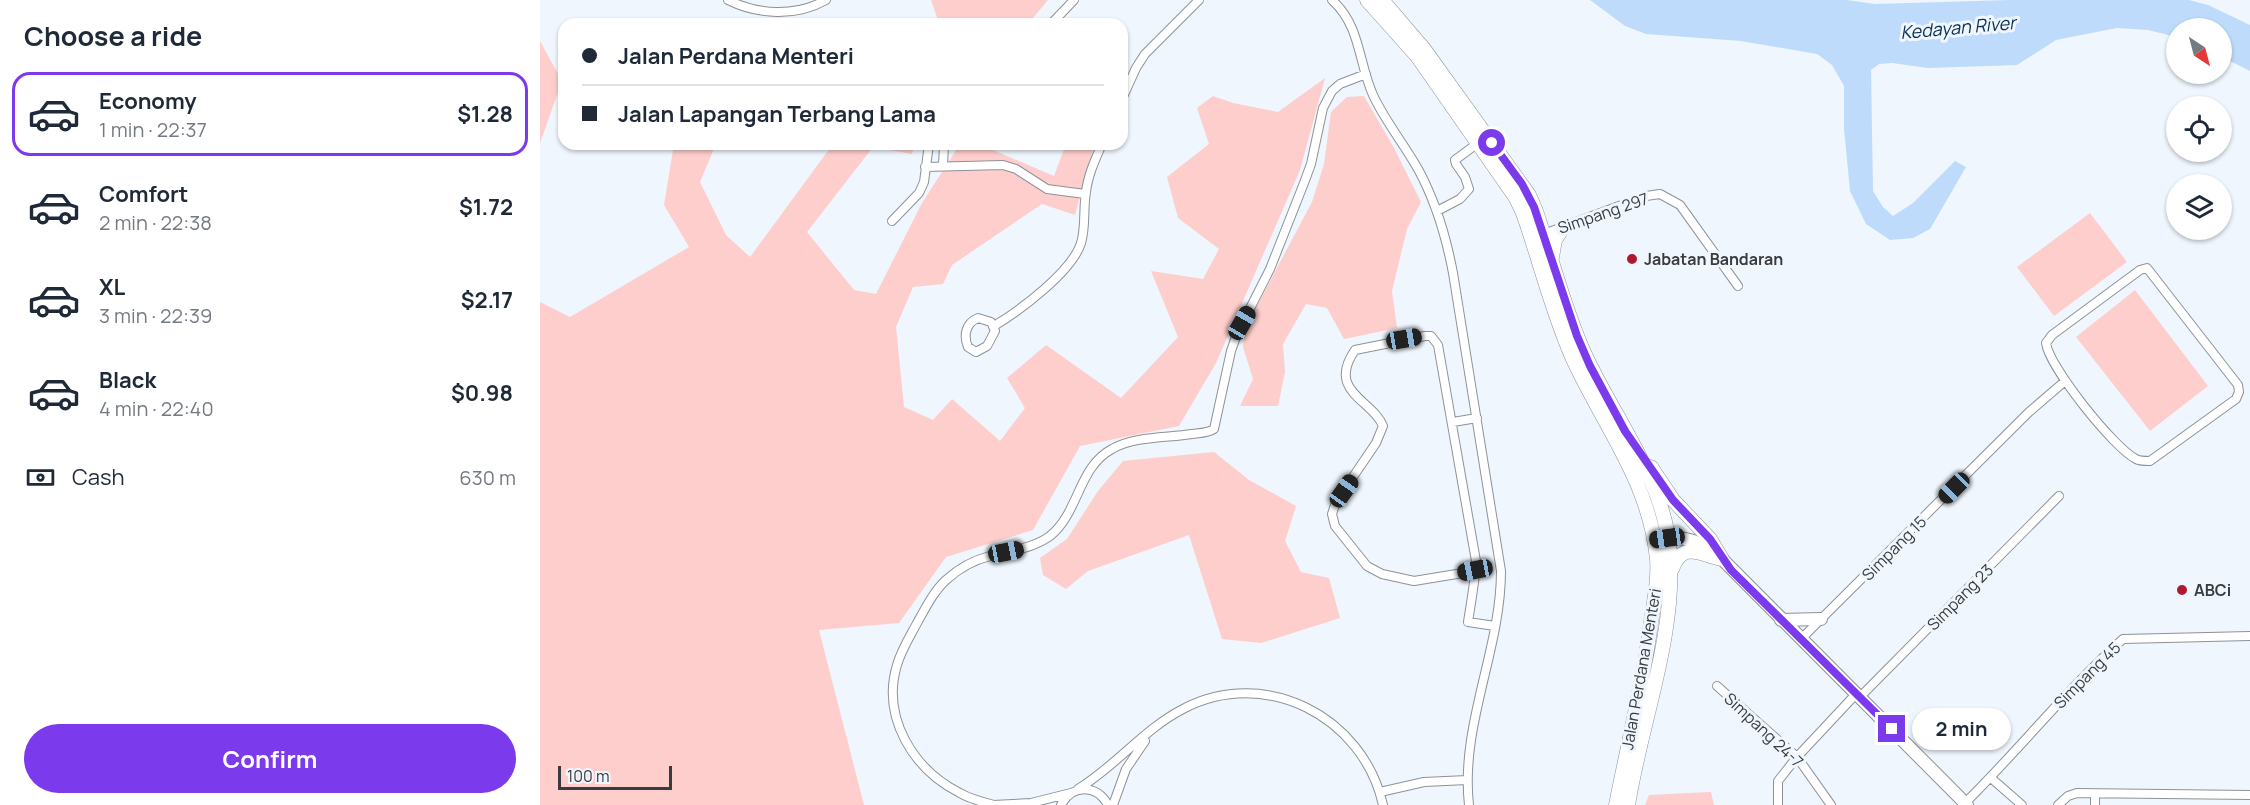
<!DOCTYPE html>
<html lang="en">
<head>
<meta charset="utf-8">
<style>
	body { margin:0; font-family:Manrope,sans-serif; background:#f2f2f3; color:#1f2937; height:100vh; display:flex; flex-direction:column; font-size:22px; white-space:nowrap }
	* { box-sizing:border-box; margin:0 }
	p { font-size:20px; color:#747a83 }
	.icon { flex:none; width:33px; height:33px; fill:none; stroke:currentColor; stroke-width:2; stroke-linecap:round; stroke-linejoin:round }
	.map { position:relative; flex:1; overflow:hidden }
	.drawer { display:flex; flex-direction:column; background:#fff; width:540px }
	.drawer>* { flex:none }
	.guide { position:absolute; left:18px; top:18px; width:570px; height:132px; border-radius:18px; box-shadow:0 2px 4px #0004; display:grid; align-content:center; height:132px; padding:0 24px; background:#fff }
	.needle { width:39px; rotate:144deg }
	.controls { position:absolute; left:1626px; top:18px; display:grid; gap:12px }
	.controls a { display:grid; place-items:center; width:66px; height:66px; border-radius:50%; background:#fff; box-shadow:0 2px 4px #0004; font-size:30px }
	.scale { position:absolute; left:18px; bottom:15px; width:114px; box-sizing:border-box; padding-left:6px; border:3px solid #393b3e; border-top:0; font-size:16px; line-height:21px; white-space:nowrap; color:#393b3e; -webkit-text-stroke:4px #f0f6fd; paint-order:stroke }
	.end { position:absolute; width:27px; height:27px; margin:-14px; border:8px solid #7c3aed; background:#fff; box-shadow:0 0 0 3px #fff }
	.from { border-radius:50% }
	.bubble { position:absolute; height:42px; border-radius:21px; background:#fff; box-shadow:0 2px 4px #0004; font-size:20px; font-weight:700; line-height:42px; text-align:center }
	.car { position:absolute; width:18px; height:36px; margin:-18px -9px; border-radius:8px; box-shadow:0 0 4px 2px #0007; background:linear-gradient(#222 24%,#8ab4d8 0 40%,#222 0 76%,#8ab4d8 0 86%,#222 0) }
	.guide b { display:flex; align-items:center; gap:21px; height:57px; font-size:22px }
	.guide b+b { border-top:2px solid #e0e1e3 }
	.guide i { width:15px; height:15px; background:#1f2937 }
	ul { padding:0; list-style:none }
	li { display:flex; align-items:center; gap:18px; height:84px; margin:0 12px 9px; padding:0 12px; border:3px solid transparent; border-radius:18px }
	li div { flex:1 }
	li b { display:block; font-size:22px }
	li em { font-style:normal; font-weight:700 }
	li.current { border-color:#7c3aed }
	li>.icon { width:54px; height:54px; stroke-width:1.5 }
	h2 { padding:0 24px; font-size:27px; line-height:72px }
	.pay { display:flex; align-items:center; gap:15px; height:66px; padding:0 24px; font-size:22px }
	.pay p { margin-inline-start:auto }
	.cta { display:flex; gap:12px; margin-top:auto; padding:12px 24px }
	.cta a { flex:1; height:69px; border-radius:36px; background:#7c3aed; color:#fff; font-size:24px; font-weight:700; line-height:69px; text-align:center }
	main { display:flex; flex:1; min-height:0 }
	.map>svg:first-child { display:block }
</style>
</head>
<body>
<main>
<section class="drawer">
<h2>Choose a ride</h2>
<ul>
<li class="current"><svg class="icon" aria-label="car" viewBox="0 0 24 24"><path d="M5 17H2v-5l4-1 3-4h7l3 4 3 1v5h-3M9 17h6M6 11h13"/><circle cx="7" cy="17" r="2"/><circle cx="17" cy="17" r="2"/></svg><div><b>Economy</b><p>1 min · 22:37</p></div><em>$1.28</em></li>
<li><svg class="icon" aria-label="car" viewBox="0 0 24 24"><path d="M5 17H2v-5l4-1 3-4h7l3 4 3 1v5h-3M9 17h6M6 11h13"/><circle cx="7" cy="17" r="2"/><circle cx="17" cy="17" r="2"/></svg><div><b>Comfort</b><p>2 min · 22:38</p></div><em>$1.72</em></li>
<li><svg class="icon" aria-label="car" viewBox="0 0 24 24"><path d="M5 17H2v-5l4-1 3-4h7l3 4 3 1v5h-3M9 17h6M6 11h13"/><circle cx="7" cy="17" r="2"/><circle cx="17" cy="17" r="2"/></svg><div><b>XL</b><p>3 min · 22:39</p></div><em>$2.17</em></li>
<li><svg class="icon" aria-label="car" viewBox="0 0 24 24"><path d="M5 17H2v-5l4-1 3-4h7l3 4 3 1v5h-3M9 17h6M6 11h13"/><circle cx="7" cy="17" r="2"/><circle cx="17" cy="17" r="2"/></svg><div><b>Black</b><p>4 min · 22:40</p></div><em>$0.98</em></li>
</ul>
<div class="pay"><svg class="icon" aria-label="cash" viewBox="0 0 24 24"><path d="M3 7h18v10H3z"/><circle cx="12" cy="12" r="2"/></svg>Cash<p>630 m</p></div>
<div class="cta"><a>Confirm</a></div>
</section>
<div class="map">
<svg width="1710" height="805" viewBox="0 0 1710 805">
	<rect width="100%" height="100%" fill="#f0f6fd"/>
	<!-- green -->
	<path fill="#fdcecb" d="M391 0H508L488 24H392L398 20Z
		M0 41 22 81 0 143Z
		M785 78 760 170 676 363 639 426 540 446 493 530 406 557 359 623 279 630 324 805H0V302L30 317 149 247 124 205 134 144H176L160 182 186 235 210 257 293 144H375L372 154 333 147 267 232 314 290 336 294 382 203 420 144H439L514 176 526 144H540L553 149 535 215 502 204 412 265 403 284 373 287 356 327 364 407 393 420 412 399 460 441 485 408 467 378 506 345 581 398 638 337 611 271 663 279 679 249 638 218 627 177 669 144 657 108 673 96 693 103 738 112Z
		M824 96 854 148 881 202 867 229 852 291 857 328 804 339 787 308 766 304 743 344 745 372 738 406H700L713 379 703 347 705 328 772 202 784 164 791 112 807 97Z
		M1550 213 1587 262 1514 316 1477 267Z
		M1595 290 1668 386 1610 431 1536 337Z
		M674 452 709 480 756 506 745 541 761 572 789 578 800 618 721 643 682 639 649 535 548 571 526 589 503 575 500 558 527 539 558 491 583 461Z
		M1171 792 1174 805H1105L1109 795Z"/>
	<!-- water -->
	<path fill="#bedbfc" d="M1050 0H1307L1335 4 1470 0H1649L1668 5 1710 25V71L1682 57V28H1636V37L1608 30 1577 28 1516 40 1477 65 1388 68 1352 63 1339 64 1331 70 1333 191 1343 207 1353 216 1373 203 1415 161 1426 167 1390 229 1373 238 1350 240 1326 224 1310 191 1304 129V86L1292 65 1277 54 1201 41 1106 34 1085 26Z"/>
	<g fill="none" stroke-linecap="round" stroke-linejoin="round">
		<defs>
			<path id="street" d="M188 0C218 15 256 17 286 0
				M792 0C821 26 818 62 833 95 845 121 864 144 878 169 896 202 906 236 913 273L961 571C961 650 920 725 929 805
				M511 24 534 0
				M582 99 596 68 605 54 659 0
				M403 166 404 144
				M385 167 463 165 476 169 507 189 545 194
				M897 211 920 199 929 189 925 177 916 164 915 160 938 143
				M352 221 379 193 384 182 389 144
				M1001 235 1106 196 1120 194 1140 205 1198 286
				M1607 268 1698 385 1699 392 1696 399 1610 461C1606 461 1599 461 1596 459 1574 448 1509 367 1506 343L1512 335 1600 270Z
				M438 318 451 322 455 331 447 346 436 352 428 347C423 335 426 323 438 318Z
				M454 326C479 311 532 272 541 243 546 227 543 209 546 192 548 175 555 160 562 144
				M913 422 937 418
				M935 571 874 581 842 574 827 566 795 526 792 514 796 502 836 443 843 426C833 400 786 392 815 350L885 336H891L898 345 936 561C935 582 931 602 928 622L955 626
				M1261 639 1489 412 1524 382
				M1177 686 1257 757 1291 805
				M1320 697 1519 496
				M1451 778 1482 805
				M538 789C576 766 604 729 643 709 725 666 823 716 843 805
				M840 792 884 782 927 780
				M1555 794V805
				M1425 803C1479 750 1526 690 1583 639L1710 636
				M453 805 491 803 531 793
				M454 805C442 802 430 799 420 793 374 770 341 718 357 665 361 651 369 638 376 625 385 609 393 592 406 580 418 569 434 560 450 556 471 550 492 549 510 536 539 513 538 467 572 449 595 436 627 438 652 434 660 433 668 433 674 429L691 351 697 334 730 269 764 183 771 164 783 108 792 91 800 84 826 74
				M521 805C532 784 557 784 568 805
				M573 805 586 769 605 741
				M1238 805V781L1257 757 1316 694
				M1518 805 1528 796 1537 793 1710 795"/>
			<path id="secondary" d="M1120 539C1148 535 1161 542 1182 559L1427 805
				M1241 620 1281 619"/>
			<path id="primary" d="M827 0 877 56 976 198 983 213C1000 261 1012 312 1033 359 1064 427 1109 480 1117 559 1119 580 1114 601 1111 622 1103 684 1088 744 1076 805
				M842 0 884 49 989 195 996 211C1011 256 1023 304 1042 348 1071 415 1126 479 1130 555 1135 639 1101 723 1088 805
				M1012 257 1015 240 1024 226
				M1111 467 1133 500 1170 539 1182 559
				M1132 569C1143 540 1160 555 1182 559"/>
		</defs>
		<!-- street casing -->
		<use href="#street" stroke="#8d9298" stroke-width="10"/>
		<!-- secondary casing -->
		<use href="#secondary" stroke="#8d9298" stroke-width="14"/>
		<!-- primary casing -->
		<use href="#primary" stroke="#8d9298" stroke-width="15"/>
		<!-- street -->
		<use href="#street" stroke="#fff" stroke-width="8"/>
		<!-- secondary -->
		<use href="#secondary" stroke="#fff" stroke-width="12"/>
		<!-- primary -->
		<use href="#primary" stroke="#fff" stroke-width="14"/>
	</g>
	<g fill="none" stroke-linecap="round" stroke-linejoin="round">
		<!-- route -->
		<path stroke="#7c3aed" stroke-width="8" d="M952 143 982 184 994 207 1037 336 1050 366 1085 431 1133 500 1170 539 1191 570 1352 729"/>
	</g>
	<!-- markers -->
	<g fill="#ae1a2b" stroke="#f0f6fd" stroke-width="2">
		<circle cx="1092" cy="259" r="6"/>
		<circle cx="1642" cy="590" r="6"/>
	</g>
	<g text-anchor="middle" stroke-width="6" stroke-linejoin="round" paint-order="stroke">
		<!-- street labels -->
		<g font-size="16" fill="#393b3e" stroke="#f0f6fd">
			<text transform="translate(1063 213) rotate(-19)" y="6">Simpang 297</text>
			<text transform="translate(1354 548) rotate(-45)" y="6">Simpang 15</text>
			<text transform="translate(1420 597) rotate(-45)" y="6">Simpang 23</text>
			<text transform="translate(1101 669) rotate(-80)" y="6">Jalan Perdana Menteri</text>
			<text transform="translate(1547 675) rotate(-45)" y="6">Simpang 45</text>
			<text transform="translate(1224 730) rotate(43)" y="6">Simpang 24-7</text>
		</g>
		<!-- poi labels -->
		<g font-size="16" font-weight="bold" fill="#393b3e" stroke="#f0f6fd" text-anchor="start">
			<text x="1104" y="265">Jabatan Bandaran</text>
			<text x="1654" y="596">ABCi</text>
		</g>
		<!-- water labels -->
		<g font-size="18" font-style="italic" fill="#0a3055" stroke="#f0f6fd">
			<text transform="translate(1418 28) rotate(-5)" y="6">Kedayan River</text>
		</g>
	</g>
</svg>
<div class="controls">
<a><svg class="needle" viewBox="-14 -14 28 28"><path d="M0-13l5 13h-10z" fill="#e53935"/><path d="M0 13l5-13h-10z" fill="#747a83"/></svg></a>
<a><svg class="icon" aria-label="locate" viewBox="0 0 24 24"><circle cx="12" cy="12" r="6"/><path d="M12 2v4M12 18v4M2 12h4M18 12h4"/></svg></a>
<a><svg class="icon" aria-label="layers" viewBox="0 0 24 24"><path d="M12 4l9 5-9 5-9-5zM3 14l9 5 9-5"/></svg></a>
</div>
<div class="scale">100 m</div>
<i class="end from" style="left:952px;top:143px"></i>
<i class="end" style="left:1352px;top:729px"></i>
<div class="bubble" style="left:1372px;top:708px;width:99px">2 min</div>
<i class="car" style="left:702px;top:323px;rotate:30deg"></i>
<i class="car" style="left:864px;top:339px;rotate:80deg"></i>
<i class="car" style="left:1414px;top:488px;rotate:225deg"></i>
<i class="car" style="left:804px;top:491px;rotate:35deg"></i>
<i class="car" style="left:1127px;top:538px;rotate:262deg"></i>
<i class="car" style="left:466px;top:552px;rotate:79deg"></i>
<i class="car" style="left:935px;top:570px;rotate:259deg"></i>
<div class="guide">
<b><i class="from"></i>Jalan Perdana Menteri</b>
<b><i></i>Jalan Lapangan Terbang Lama</b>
</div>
</div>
</main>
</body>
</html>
